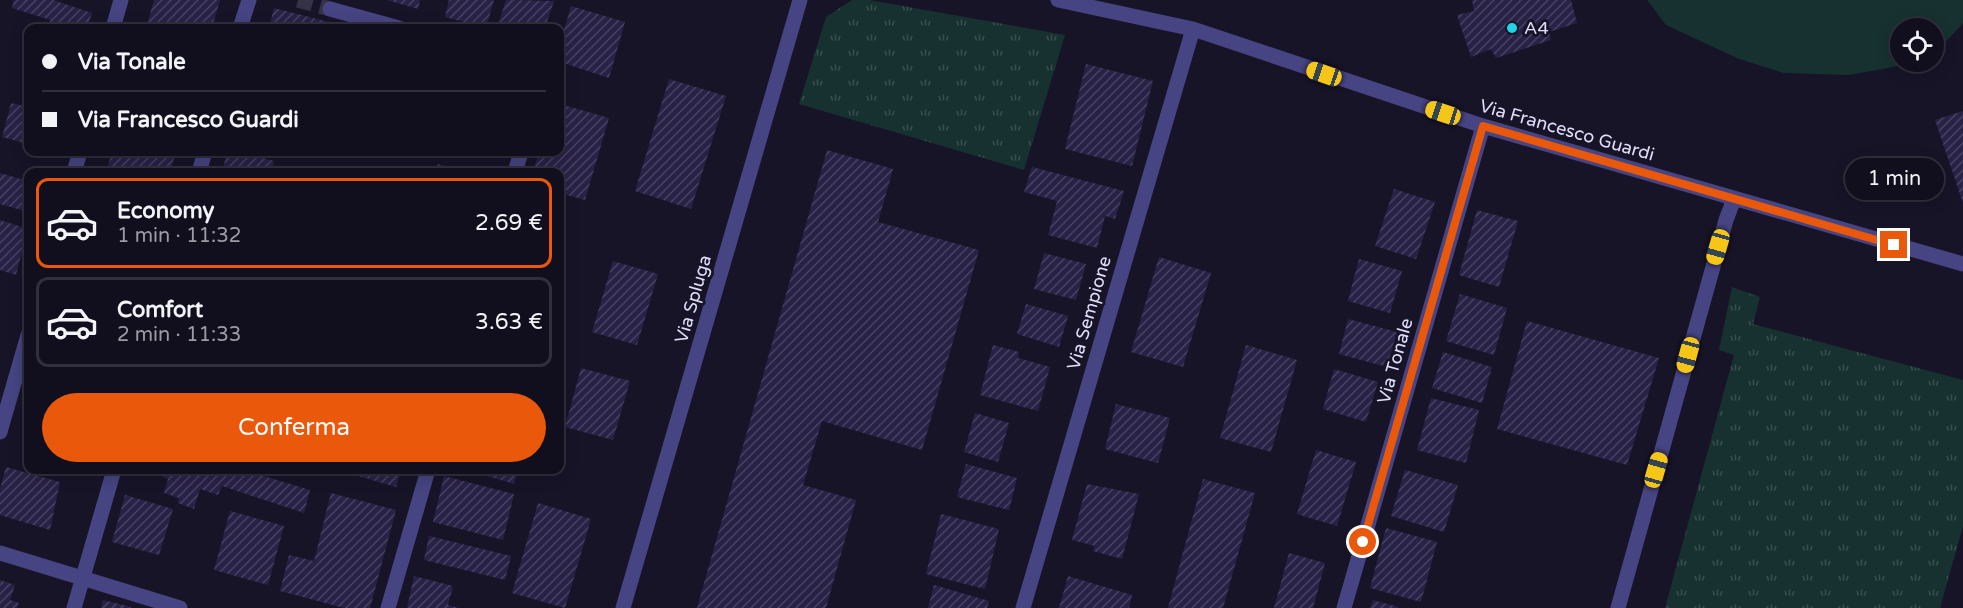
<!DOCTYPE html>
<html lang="it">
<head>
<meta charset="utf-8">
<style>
	body { margin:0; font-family:"Varela Round",sans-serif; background:#1a1827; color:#f1f3f6; height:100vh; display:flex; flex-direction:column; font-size:22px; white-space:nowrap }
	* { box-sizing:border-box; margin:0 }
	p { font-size:20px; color:#9c9ca4 }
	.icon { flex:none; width:33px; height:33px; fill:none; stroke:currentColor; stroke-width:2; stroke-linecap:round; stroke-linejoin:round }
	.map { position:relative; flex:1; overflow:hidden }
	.details { position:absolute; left:24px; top:168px; width:540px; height:306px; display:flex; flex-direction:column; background:#110f1e; border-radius:12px; box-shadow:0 3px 15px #0003,0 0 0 2px #302f3c }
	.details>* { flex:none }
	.top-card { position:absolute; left:24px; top:24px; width:540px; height:132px; border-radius:12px; box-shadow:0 3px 15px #0003,0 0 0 2px #302f3c; display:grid; align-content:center; height:132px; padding:0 18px; background:#110f1e }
	.tools { position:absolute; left:1890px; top:18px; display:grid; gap:12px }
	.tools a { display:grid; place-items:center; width:54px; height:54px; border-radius:50%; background:#110f1e; box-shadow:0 3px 15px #0003,0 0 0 2px #302f3c; font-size:30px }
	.end { position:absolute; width:27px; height:27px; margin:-14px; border:8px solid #ea580c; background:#fff; box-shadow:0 0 0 3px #fff }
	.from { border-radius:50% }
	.bubble { position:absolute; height:42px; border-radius:21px; background:#110f1e; box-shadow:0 3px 15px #0003,0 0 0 2px #302f3c; font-size:20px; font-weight:600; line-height:42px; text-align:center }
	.car { position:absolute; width:18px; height:36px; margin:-18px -9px; border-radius:8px; box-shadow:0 0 4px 2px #0007; background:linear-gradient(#f5c518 24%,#345 0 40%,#f5c518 0 76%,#345 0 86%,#f5c518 0) }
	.top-card b { display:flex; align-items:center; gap:21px; height:57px; font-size:22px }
	.top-card b+b { border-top:2px solid #302f3c }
	.top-card i { width:15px; height:15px; background:#f1f3f6 }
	ul { padding:10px 0 0; list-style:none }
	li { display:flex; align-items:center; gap:18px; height:90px; margin:0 12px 9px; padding:0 6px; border:3px solid #302f3c; border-radius:12px }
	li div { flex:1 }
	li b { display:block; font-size:22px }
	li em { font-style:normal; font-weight:600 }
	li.selected { border-color:#ea580c }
	li>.icon { width:54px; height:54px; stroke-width:1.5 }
	.button { display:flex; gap:12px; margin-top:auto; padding:12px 18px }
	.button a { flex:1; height:69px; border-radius:36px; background:#ea580c; color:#fff; font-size:24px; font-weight:600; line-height:69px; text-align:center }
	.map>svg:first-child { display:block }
</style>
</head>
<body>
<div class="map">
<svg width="1963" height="608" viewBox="0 0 1963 608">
	<defs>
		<pattern id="grass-tufts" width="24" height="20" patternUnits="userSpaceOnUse" patternTransform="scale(1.5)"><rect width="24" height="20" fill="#173130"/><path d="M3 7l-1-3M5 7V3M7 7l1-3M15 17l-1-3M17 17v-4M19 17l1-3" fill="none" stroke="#384e4f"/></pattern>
		<pattern id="building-hatch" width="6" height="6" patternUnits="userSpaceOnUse" patternTransform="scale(1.5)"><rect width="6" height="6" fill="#292247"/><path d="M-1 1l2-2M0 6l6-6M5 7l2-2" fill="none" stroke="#484262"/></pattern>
	</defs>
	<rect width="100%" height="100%" fill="#171428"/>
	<!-- grass -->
	<path fill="url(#grass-tufts)" d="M852 0H869L1065 35 1024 170 799 104 826 17Z
		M1732 287 1760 297 1753 324 1963 380V526L1940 608H1665L1734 355 1719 350Z"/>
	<!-- garden -->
	<path fill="#173130" d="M1647 0H1963V23L1934 55V28H1900V62H1921L1849 75 1784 73 1739 59 1666 25Z"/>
	<!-- building -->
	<path fill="url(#building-hatch)" d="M14 0H53L92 13 87 28H48L50 20 12 8Z
		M154 0H220L212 28H146Z
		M387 0H420L418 9Z
		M449 0H494L486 28 445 17Z
		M506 0 554 1 545 28H497Z
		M1472 0H1571L1577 23 1549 32 1551 40 1496 58 1491 49 1471 57 1457 15 1474 11Z
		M571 6 625 22 609 78 560 62V43Z
		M274 8 329 22 327 28H269Z
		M1086 64 1153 81 1132 166 1065 149Z
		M669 79 726 96 691 209 635 191Z
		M11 103 28 107V144L2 137Z
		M560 104 609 118 585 200 560 193V172H533L539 152H560Z
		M1963 111V203L1935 120Z
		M827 150 893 169 878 222 979 250 922 450 822 421 803 485 856 500 826 608H697Z
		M112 152H176L170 172H106Z
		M227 152H241L274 161 271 172H222Z
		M438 164 466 172H435Z
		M1032 167 1124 191 1115 219 1105 216 1097 248 1048 235 1057 201 1024 192Z
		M0 173 28 181V212L0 204Z
		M1394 189 1435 202 1416 259 1375 246Z
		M1477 210 1518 221 1499 287 1459 275Z
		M0 220 28 229 16 275 0 270Z
		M560 242 566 244 560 266Z
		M1044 253 1086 264 1076 300 1034 289Z
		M1159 257 1211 273 1183 367 1131 352Z
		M1359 259 1402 271 1390 313 1348 301Z
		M613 261 658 274 637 345 592 332Z
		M1460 294 1507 308 1494 355 1446 341Z
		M1026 304 1068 316 1059 347 1017 334Z
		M1348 319 1397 332 1387 367 1339 354Z
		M1527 321 1659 358 1627 465 1497 429Z
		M993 345 1019 352 1018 358 1050 367 1038 411 980 395Z
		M1246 345 1297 360 1271 452 1220 438Z
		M1443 352 1492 367 1482 403 1432 388Z
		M581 368 630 381 613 440 565 427Z
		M1334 369 1378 382 1366 422 1323 409Z
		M1431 398 1479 410 1466 463 1417 450Z
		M1116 404 1170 418 1158 463 1105 449Z
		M975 413 1009 423 998 462 964 452Z
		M1316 450 1356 462 1337 526 1297 514Z
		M966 464 1017 478 1009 510 957 497Z
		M6 467 60 482 50 530 0 515V489Z
		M164 470H244L310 490 304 513 222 486 218 495 200 489 194 509 178 503 179 498 164 493 168 479 162 476Z
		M349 470H401L396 487 348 473Z
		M466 470H518L514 484Z
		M1405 470 1458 485 1444 532 1391 516Z
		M444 476 514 494 503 540 433 522Z
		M1203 479 1255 493 1223 608H1168Z
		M1087 484 1139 494 1122 559 1093 551 1095 546 1072 540Z
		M331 493 396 510 370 608H344L280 591 289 555 314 561Z
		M125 495 173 509 159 555 112 542Z
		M538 503 591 519 565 608 512 593Z
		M230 511 284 526 268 585 214 570Z
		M941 514 999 529 985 589 926 574Z
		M1386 528 1437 542 1421 602 1370 588Z
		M429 536 511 556 505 580 424 560Z
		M1289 553 1325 563 1313 608H1274Z
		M414 576 453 586 448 605 459 608H407Z
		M1068 576 1132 595 1129 608H1059Z
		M0 580 15 585 10 600 19 603 17 608H0Z
		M934 585 989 601 987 608H928Z
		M103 600 131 607 130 608H101Z
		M1373 600 1398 607V608H1370Z"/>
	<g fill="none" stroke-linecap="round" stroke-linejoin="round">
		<!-- street-tunnel -->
		<path stroke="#353248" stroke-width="15" stroke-dasharray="15 8" stroke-linecap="butt" d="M298 0 330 9"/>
		<!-- street -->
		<path stroke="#464482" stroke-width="15" d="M1058 0 1193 29 1483 126 1963 264
			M330 9 399 28
			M113 28 121 0
			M240 28 249 0
			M74 172 80 152
			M199 172 205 152
			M515 172 521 152
			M0 432 28 335
			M0 553 180 608
			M74 608 114 470
			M388 608 428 470
			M623 608 800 0
			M1023 608 1193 29
			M1344 608 1483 126
			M1618 608 1726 220 1734 199"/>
	</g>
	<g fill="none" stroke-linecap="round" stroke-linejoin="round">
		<!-- route -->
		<path stroke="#ea580c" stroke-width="8" d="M1363 542 1483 126 1894 245"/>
	</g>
	<!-- markers -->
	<circle fill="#20d4e6" stroke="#171428" stroke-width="2" cx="1512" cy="28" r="6"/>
	<g text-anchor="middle" stroke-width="6" stroke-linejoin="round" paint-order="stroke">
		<!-- poi labels -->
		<g font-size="18" fill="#e1defb" stroke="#171428" text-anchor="start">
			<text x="1524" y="34">A4</text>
		</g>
		<!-- street labels -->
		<g font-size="18" fill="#e1defb" stroke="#171428">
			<text transform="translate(1567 130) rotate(16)" y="6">Via Francesco Guardi</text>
			<text transform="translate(693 299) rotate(-74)" y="6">Via Spluga</text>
			<text transform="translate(1089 313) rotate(-74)" y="6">Via Sempione</text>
			<text transform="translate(1395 361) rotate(-74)" y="6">Via Tonale</text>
		</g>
	</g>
</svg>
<div class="tools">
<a><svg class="icon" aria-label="locate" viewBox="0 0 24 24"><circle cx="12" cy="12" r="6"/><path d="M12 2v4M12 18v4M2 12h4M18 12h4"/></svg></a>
</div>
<i class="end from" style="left:1363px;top:542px"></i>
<i class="end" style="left:1894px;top:245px"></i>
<div class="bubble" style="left:1845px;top:158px;width:99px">1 min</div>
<i class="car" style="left:1324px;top:74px;rotate:289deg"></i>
<i class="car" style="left:1443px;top:113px;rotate:288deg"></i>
<i class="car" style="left:1718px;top:247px;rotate:196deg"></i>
<i class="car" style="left:1688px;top:355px;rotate:195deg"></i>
<i class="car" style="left:1656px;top:470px;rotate:16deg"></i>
<div class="top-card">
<b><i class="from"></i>Via Tonale</b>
<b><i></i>Via Francesco Guardi</b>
</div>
<section class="details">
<ul>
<li class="selected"><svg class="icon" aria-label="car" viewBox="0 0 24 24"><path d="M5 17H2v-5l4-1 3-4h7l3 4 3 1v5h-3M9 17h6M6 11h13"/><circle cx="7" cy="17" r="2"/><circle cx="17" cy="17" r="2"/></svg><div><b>Economy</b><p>1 min · 11:32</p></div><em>2.69 €</em></li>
<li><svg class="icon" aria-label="car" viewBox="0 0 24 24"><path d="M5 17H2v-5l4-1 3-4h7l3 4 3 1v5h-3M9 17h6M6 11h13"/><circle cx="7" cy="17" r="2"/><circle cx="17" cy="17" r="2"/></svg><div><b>Comfort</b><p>2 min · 11:33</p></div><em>3.63 €</em></li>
</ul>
<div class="button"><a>Conferma</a></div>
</section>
</div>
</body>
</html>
